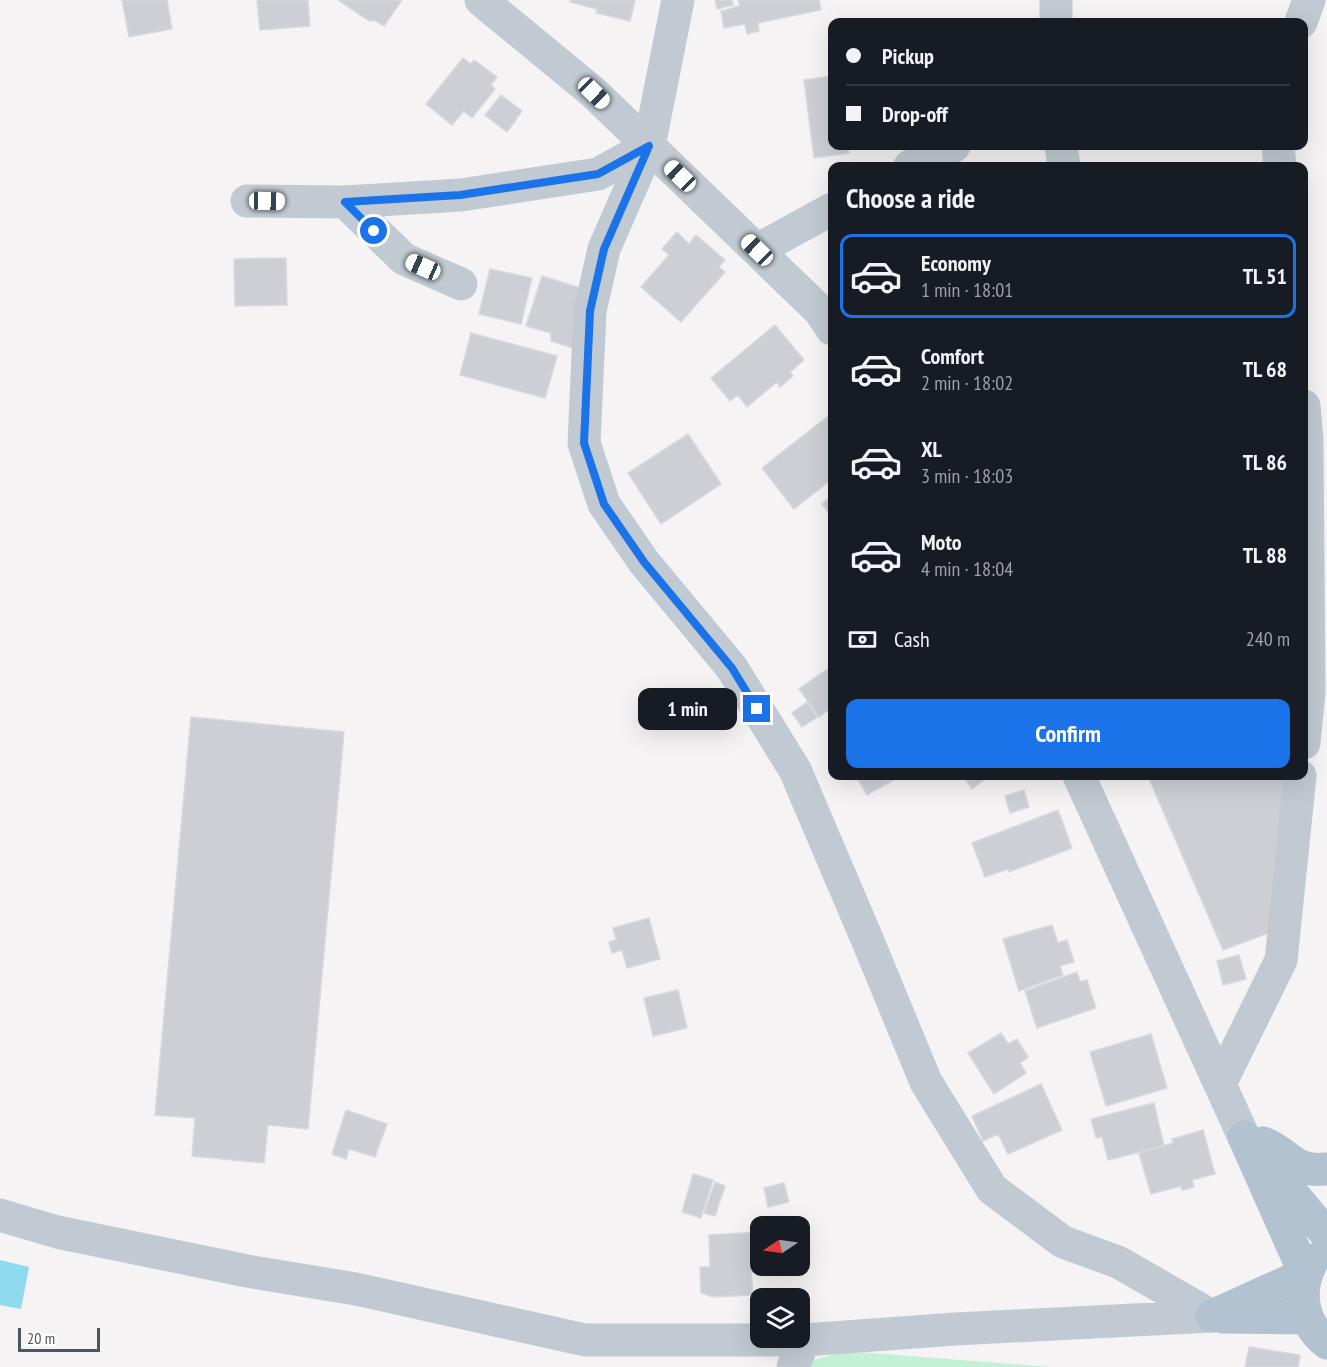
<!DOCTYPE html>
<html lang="en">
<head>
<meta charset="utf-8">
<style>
	body { margin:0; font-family:"PT Sans Narrow",sans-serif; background:#242831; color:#f1f3f6; height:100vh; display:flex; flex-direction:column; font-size:22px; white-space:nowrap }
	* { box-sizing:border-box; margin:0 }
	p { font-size:20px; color:#9ea1a6 }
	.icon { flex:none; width:33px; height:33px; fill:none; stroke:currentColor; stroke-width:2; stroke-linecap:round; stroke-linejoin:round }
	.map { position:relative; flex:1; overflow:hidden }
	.sheet { position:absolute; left:828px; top:162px; width:480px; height:618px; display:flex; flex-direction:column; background:#171b24; border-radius:12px; box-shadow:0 6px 24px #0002 }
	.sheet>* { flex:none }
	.guide { position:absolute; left:828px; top:18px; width:480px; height:132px; border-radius:12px; box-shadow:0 6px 24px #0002; display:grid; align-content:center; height:132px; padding:0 18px; background:#171b24 }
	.needle { width:39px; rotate:257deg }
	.controls { position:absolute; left:750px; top:1216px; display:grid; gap:12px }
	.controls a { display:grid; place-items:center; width:60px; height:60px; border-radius:12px; background:#171b24; box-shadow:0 6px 24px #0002; font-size:30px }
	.scale { position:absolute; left:18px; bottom:15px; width:82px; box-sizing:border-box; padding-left:6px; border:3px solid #4a5661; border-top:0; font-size:16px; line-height:21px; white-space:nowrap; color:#4a5661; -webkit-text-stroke:4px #fff; paint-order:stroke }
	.end { position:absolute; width:27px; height:27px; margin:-14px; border:8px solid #1a73e8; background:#fff; box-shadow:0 0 0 3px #fff }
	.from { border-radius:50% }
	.bubble { position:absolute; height:42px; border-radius:12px; background:#171b24; box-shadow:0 6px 24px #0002; font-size:20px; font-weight:800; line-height:42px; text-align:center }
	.car { position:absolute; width:18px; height:36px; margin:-18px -9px; border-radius:8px; box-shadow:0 0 4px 2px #0007; background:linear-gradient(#fff 24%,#345 0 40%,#fff 0 76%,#345 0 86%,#fff 0) }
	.guide b { display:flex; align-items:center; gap:21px; height:57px; font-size:22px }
	.guide b+b { border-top:2px solid #363941 }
	.guide i { width:15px; height:15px; background:#f1f3f6 }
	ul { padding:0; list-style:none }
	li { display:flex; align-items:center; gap:18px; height:84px; margin:0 12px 9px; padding:0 6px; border:3px solid transparent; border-radius:12px }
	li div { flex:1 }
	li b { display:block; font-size:22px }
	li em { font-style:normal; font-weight:800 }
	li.on { border-color:#1a73e8 }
	li>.icon { width:54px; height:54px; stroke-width:1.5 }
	h2 { padding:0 18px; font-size:27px; line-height:72px }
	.pay { display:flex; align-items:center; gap:15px; height:66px; padding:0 18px; font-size:22px }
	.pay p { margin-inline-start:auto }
	.cta { display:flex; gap:12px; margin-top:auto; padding:12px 18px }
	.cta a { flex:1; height:69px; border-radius:12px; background:#1a73e8; color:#fff; font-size:24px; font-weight:800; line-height:69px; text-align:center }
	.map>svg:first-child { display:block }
</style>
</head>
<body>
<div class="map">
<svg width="1327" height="1367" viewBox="0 0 1327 1367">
	<rect width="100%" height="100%" fill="#f5f3f3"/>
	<!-- green -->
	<path fill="#c3f1d5" d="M846 1351 1051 1367H806L807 1362Z"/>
	<!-- water -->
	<path fill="#90daee" d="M0 1260 29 1267 21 1309 0 1305Z"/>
	<!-- building -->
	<path fill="#cdcfd5" stroke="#d7d9de" stroke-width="1.5" d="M122 0H167L172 29 129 37Z
		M257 0H308L310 26 260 30Z
		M338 0H402L384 26 374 20 369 21Z
		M570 0H635L630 21 596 13 597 9 570 2Z
		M715 0H732L733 5 717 9Z
		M738 0H819L821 10 758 23 759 31 747 34 745 24 724 28 721 11 740 6Z
		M463 58 471 64 474 60 497 77 491 85 495 89 472 118 464 111 452 125 426 104Z
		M832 76V146H848L849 153 814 158 804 80Z
		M501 95 522 111 507 132 485 115Z
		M677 232 689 244 696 235 725 260 719 267 725 272 681 322 641 287 669 255 662 249Z
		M286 258 287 305 235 306 234 259Z
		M490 269 532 278 521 324 479 314Z
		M542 276 590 291 573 348 551 341V333L526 326Z
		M775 325 804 360 790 372 793 376 780 387 777 382 747 407 738 395 730 401 711 378Z
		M471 333 557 356 545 398 460 375Z
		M832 413V479L794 509 762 468Z
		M688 434 721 484 661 524 628 473Z
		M832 496V517L822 504Z
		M832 666V707L819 717 799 689Z
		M807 702 817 717 802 727 792 713Z
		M191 717 344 732 308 1129 268 1125 264 1163 192 1156 195 1118 155 1115Z
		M856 776H901L867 795Z
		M963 776H989L972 789Z
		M1148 776H1289L1274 931 1223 950Z
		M1024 790 1029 807 1010 813 1005 796Z
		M1058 810 1072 848 1009 872 1008 869 985 877 972 843Z
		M649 918 660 959 627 968 622 950 612 953 609 942 616 940 613 928Z
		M1052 925 1058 943 1067 940 1074 962 1060 966 1063 975 1019 991 1003 939Z
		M1239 955 1246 979 1223 985 1217 961Z
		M1077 972 1080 982 1087 980 1096 1008 1037 1028 1025 991Z
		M678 990 687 1028 653 1036 644 998Z
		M1001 1033 1008 1044 1017 1039 1028 1057 1020 1063 1026 1073 994 1094 968 1053Z
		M1151 1034 1167 1088 1106 1106 1090 1052Z
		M1041 1084 1062 1130 1008 1154 998 1134 983 1141 972 1116Z
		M1154 1103 1164 1146 1108 1160 1102 1137 1096 1138 1091 1119Z
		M346 1110 387 1124 375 1157 349 1149 346 1159 332 1154Z
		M1203 1130 1215 1174 1192 1180 1194 1187 1182 1190 1181 1186 1151 1194 1139 1153 1173 1143 1172 1139Z
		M693 1174 713 1180 701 1218 682 1212Z
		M715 1182 725 1186 715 1216 704 1213Z
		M784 1183 789 1202 768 1207 764 1188Z
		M760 1232 762 1272H751L753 1295 713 1297 701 1293 700 1267H710L709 1235Z
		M1249 1347 1300 1355 1298 1367H1245Z"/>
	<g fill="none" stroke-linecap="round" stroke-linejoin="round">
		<!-- minor -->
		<path stroke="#c1cad2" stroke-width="33" d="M481 0 594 93 820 311 832 329
			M678 0 649 146 604 249 590 311 584 443 604 504 644 562 732 668 795 770 867 939 926 1082 992 1189 1063 1242 1118 1262 1212 1316
			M1056 22V0
			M1301 22 1309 0
			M1061 146 1064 166
			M1278 146 1280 166
			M910 166 954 146
			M247 201 345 202 461 195 598 174 649 146
			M345 202 404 259 461 284
			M757 250 832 209
			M1304 406 1307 439 1309 692 1304 743
			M1079 776 1244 1137
			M1220 1084 1281 960 1300 776
			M0 1215 57 1232 247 1271 356 1289 585 1340H804
			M793 1367 804 1340 955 1329 1212 1316"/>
		<!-- major -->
		<path stroke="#b3c2d1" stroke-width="33" d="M1263 1143C1290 1153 1292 1173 1327 1169
			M1270 1167 1327 1235
			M1313 1260C1297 1288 1300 1322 1327 1343
			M1212 1316 1305 1274 1244 1137
			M1223 1317 1307 1318"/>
	</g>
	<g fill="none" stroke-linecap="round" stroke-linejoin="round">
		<!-- route -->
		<path stroke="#1a73e8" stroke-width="8" d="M374 231 345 202 460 195 598 174 649 146 604 249 590 311 584 443 604 504 644 562 732 668 757 709"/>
	</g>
</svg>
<div class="controls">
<a><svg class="needle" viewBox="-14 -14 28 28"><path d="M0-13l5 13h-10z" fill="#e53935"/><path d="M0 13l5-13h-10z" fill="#9ea1a6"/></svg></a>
<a><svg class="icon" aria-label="layers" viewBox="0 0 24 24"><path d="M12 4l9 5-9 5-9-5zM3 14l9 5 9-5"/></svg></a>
</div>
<div class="scale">20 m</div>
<i class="end from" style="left:374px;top:231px"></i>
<i class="end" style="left:757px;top:709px"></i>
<div class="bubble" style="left:638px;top:688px;width:99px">1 min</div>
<i class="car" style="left:594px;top:93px;rotate:134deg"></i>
<i class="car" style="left:680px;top:176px;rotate:314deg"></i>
<i class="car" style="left:267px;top:201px;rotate:91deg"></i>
<i class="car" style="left:757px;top:250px;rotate:314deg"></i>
<i class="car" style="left:423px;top:267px;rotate:294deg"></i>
<div class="guide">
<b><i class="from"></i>Pickup</b>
<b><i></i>Drop-off</b>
</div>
<section class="sheet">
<h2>Choose a ride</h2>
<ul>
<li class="on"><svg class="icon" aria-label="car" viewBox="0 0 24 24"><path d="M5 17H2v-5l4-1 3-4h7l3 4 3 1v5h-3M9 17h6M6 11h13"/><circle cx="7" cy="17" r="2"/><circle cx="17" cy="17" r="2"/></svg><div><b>Economy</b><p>1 min · 18:01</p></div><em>TL 51</em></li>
<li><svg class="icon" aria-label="car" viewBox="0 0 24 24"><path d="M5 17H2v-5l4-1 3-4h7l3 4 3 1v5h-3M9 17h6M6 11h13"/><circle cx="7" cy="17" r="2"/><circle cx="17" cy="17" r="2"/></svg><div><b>Comfort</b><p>2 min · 18:02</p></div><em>TL 68</em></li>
<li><svg class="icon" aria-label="car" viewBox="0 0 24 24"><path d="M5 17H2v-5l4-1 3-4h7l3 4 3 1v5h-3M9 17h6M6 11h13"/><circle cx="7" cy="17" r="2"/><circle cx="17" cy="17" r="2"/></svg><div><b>XL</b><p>3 min · 18:03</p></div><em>TL 86</em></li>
<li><svg class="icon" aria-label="car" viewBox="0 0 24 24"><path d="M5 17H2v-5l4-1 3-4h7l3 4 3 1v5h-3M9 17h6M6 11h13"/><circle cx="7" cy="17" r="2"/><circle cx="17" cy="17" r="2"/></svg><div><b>Moto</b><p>4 min · 18:04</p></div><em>TL 88</em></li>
</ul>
<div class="pay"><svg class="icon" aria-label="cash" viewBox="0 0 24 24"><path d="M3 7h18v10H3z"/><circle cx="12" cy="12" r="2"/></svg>Cash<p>240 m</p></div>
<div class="cta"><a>Confirm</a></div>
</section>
</div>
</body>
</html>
